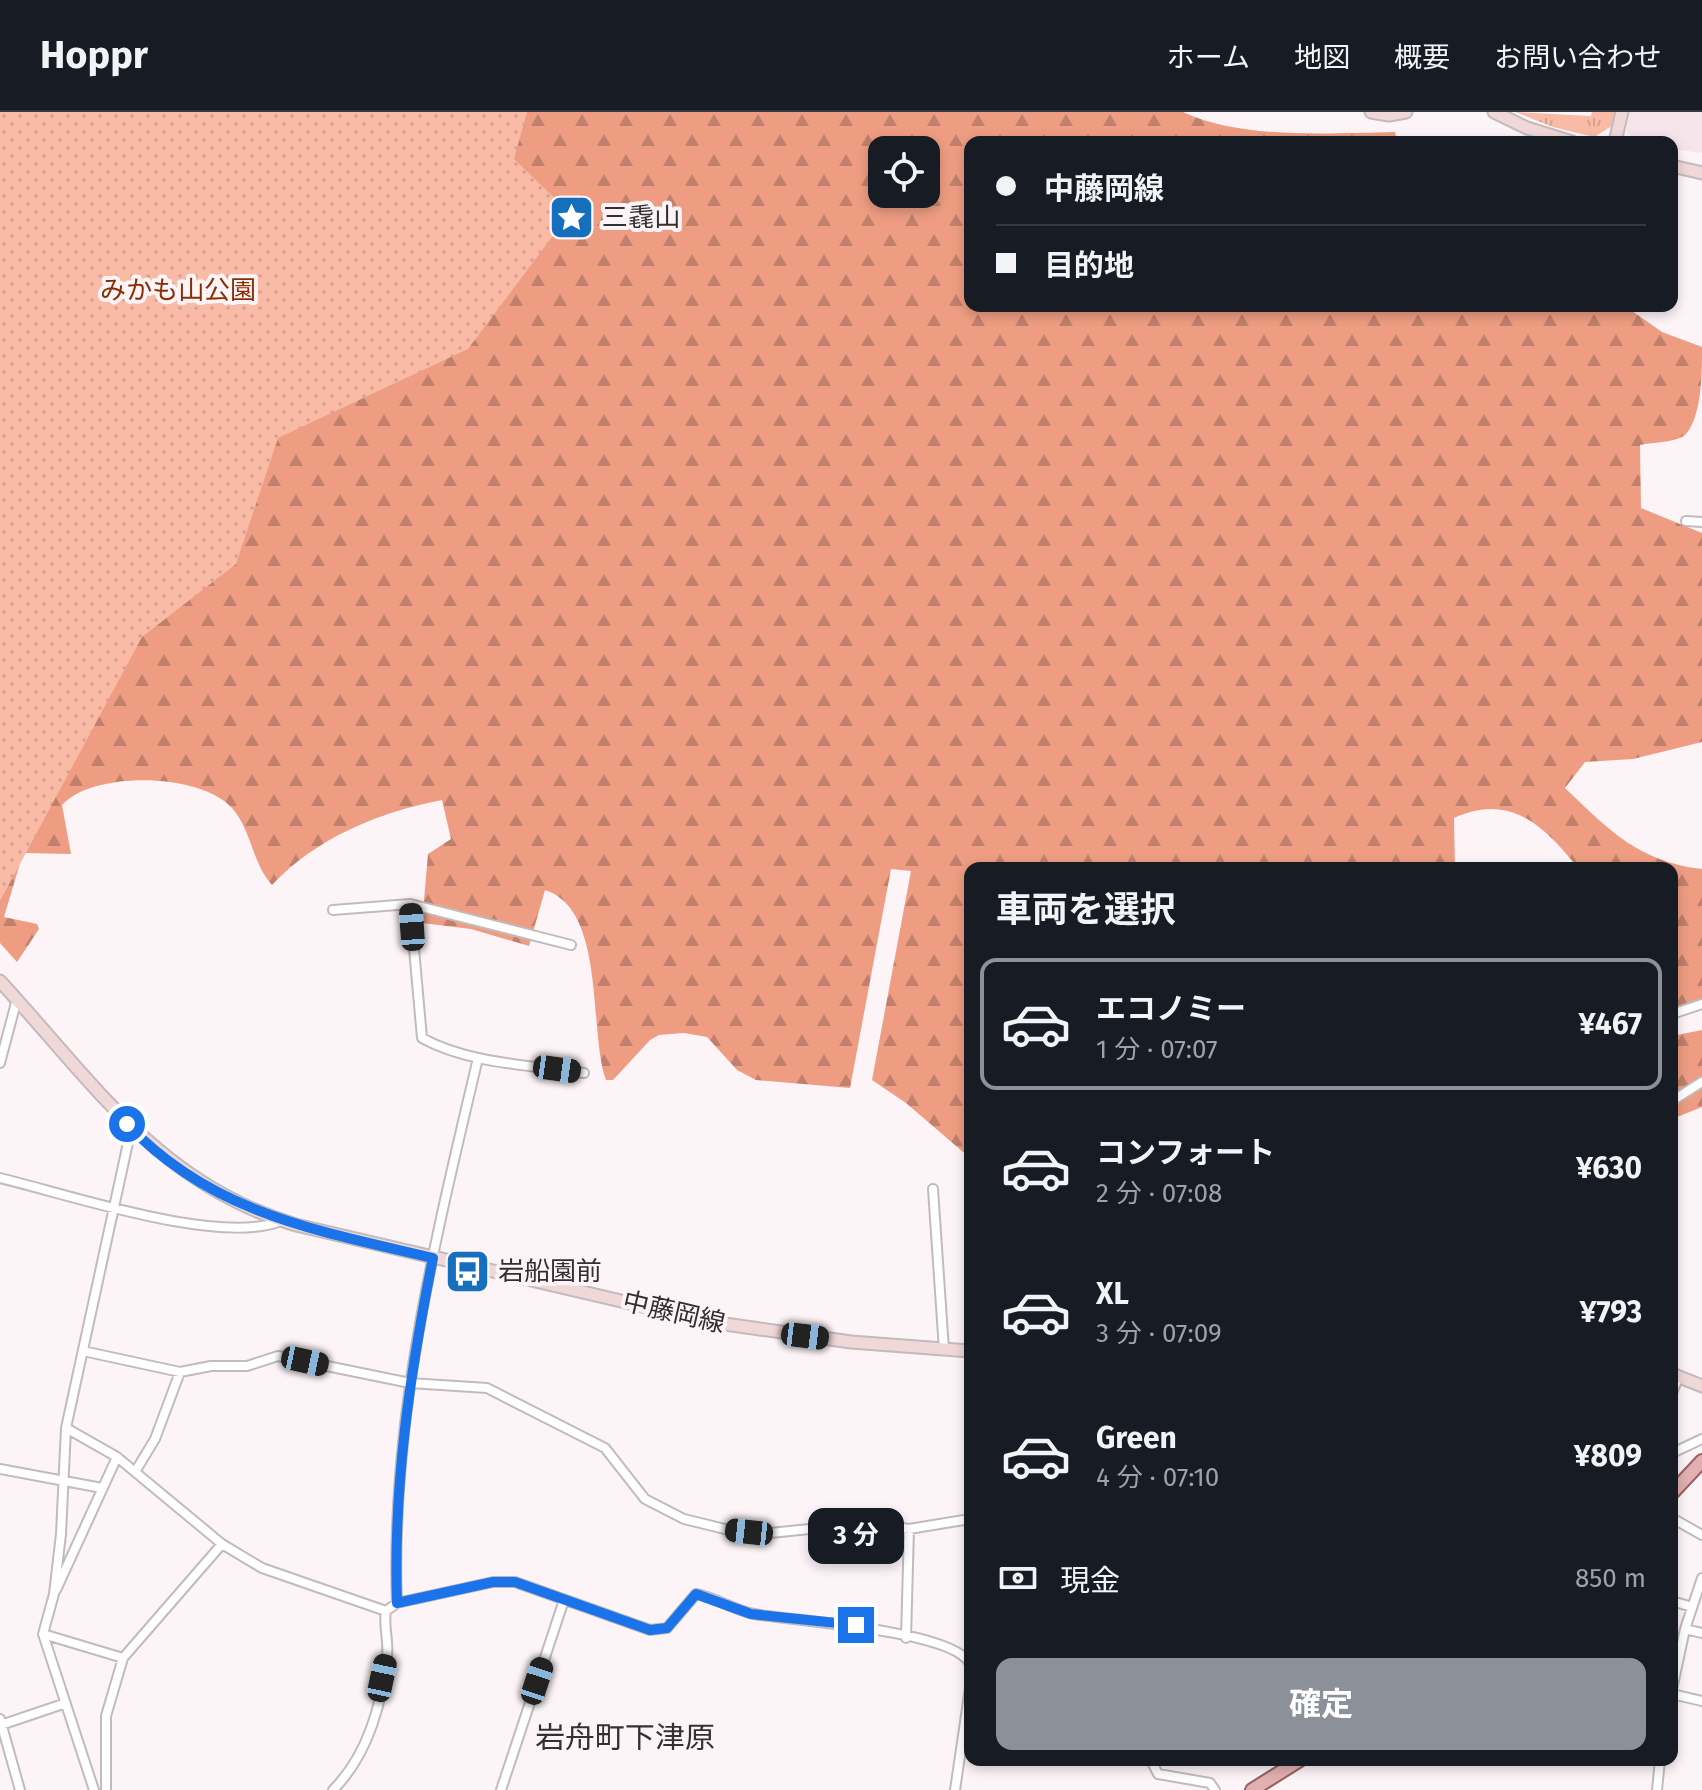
<!DOCTYPE html>
<html lang="ja">
<head>
<meta charset="utf-8">
<style>
	body { margin:0; font-family:"Fira Sans","Noto Sans JP",sans-serif; background:#20242c; color:#f1f3f6; height:100vh; display:flex; flex-direction:column; font-size:30px; white-space:nowrap }
	* { box-sizing:border-box; margin:0 }
	p { font-size:26px; color:#9ea1a6 }
	.icon { flex:none; width:44px; height:44px; fill:none; stroke:currentColor; stroke-width:2; stroke-linecap:round; stroke-linejoin:round }
	.map { position:relative; flex:1; overflow:hidden }
	.details { position:absolute; left:964px; top:750px; width:714px; height:904px; display:flex; flex-direction:column; background:#171b24; border-radius:16px; box-shadow:0 4px 12px #0003 }
	.details>* { flex:none }
	.top-card { position:absolute; left:964px; top:24px; width:714px; height:176px; border-radius:16px; box-shadow:0 4px 12px #0003; display:grid; align-content:center; height:176px; padding:0 32px; background:#171b24 }
	.fabs { position:absolute; left:868px; top:24px; display:grid; gap:16px }
	.fabs a { display:grid; place-items:center; width:72px; height:72px; border-radius:16px; background:#171b24; box-shadow:0 4px 12px #0003; font-size:40px }
	.end { position:absolute; width:36px; height:36px; margin:-18px; border:10px solid #1a73e8; background:#fff; box-shadow:0 0 0 4px #fff }
	.from { border-radius:50% }
	.bubble { position:absolute; height:56px; border-radius:16px; background:#171b24; box-shadow:0 4px 12px #0003; font-size:26px; font-weight:700; line-height:56px; text-align:center }
	.car { position:absolute; width:24px; height:48px; margin:-24px -12px; border-radius:10px; box-shadow:0 0 6px 2px #0007; background:linear-gradient(#222 24%,#8ab4d8 0 40%,#222 0 76%,#8ab4d8 0 86%,#222 0) }
	.top-card b { display:flex; align-items:center; gap:28px; height:76px; font-size:30px }
	.top-card b+b { border-top:2px solid #363941 }
	.top-card i { width:20px; height:20px; background:#f1f3f6 }
	ul { padding:0; list-style:none }
	li { display:flex; align-items:center; gap:24px; height:132px; margin:0 16px 12px; padding:0 16px; border:4px solid transparent; border-radius:16px }
	li div { flex:1 }
	li b { display:block; font-size:30px }
	li em { font-style:normal; font-weight:700 }
	li.on { border-color:#8c9099 }
	li>.icon { width:72px; height:72px; stroke-width:1.5 }
	h2 { padding:0 32px; font-size:36px; line-height:96px }
	.pay { display:flex; align-items:center; gap:20px; height:88px; padding:0 32px; font-size:30px }
	.pay p { margin-inline-start:auto }
	.action { display:flex; gap:16px; margin-top:auto; padding:16px 32px }
	.action a { flex:1; height:92px; border-radius:16px; background:#8c9099; color:#fff; font-size:32px; font-weight:700; line-height:92px; text-align:center }
	header { display:flex; align-items:center; gap:48px; box-sizing:border-box; height:112px; padding:0 40px; background:#171b24; border-bottom:2px solid #363941 }
	header strong { font-size:38px }
	nav { display:flex; gap:44px; margin-inline-start:auto; font-size:28px }
	.map>svg:first-child { display:block }
</style>
</head>
<body>
<header>
<strong>Hoppr</strong>
<nav><a>ホーム</a><a>地図</a><a>概要</a><a>お問い合わせ</a></nav>
</header>
<div class="map">
<svg width="1702" height="1678" viewBox="0 0 1702 1678">
	<defs>
		<pattern id="grass-tufts" width="24" height="20" patternUnits="userSpaceOnUse" patternTransform="scale(2)"><rect width="24" height="20" fill="#f9bba6"/><path d="M3 7l-1-3M5 7V3M7 7l1-3M15 17l-1-3M17 17v-4M19 17l1-3" fill="none" stroke="#d6a18f"/></pattern>
		<pattern id="forest-firs" width="22" height="20" patternUnits="userSpaceOnUse" patternTransform="scale(2)"><rect width="22" height="20" fill="#ee9d82"/><path d="M5 1l3.5 6h-7zM16 11l3.5 6h-7z" fill="#c1806b"/></pattern>
		<pattern id="park-dots" width="8" height="8" patternUnits="userSpaceOnUse" patternTransform="scale(2)"><rect width="8" height="8" fill="#f9bba6"/><path d="M2 2h.1M6 6h.1" fill="none" stroke="#d6a18f" stroke-width="1.8" stroke-linecap="round"/></pattern>
	</defs>
	<rect width="100%" height="100%" fill="#fcf4f6"/>
	<!-- built -->
	<path fill="#f5e5ea" d="M1630 0H1702V41L1672 37V30H1636L1626 19Z"/>
	<!-- grass -->
	<path fill="url(#grass-tufts)" d="M1515 0 1591 4 1592 0H1616L1612 14 1594 25 1553 15Z"/>
	<!-- forest -->
	<path fill="url(#forest-firs)" fill-rule="evenodd" d="M0 0H1183C1243 28 1330 21 1395 20L1397 30H970V194H1625L1662 220 1702 235C1702 262 1702 307 1684 324 1671 331 1654 330 1640 333L1641 396 1702 421V630L1633 647 1585 650 1565 676C1609 718 1639 750 1702 757V888L1672 899V756H1578C1545 715 1511 680 1454 706L1455 756H970V1046L906 991 872 968 911 759 891 757 850 976 756 968 737 958 707 925 684 921 659 923 650 928 613 968H606C588 920 607 798 545 778L529 834 471 817 422 811 428 742 451 727 442 688C379 700 316 726 272 773 252 751 252 719 232 696 201 661 94 658 62 693L71 742 23 741 4 805 37 812 39 817 17 850 0 831ZM882 38H926V82H882Z
		M1702 918V995L1672 1007V924Z"/>
	<!-- park -->
	<path fill="url(#park-dots)" d="M0 0H527L514 47 570 101 468 237 278 326 236 452 142 525 0 789Z"/>
	<g fill="none" stroke-linecap="round" stroke-linejoin="round">
		<defs>
			<path id="street" d="M1686 409 1702 410
				M410 792 422 926C469 952 531 953 584 961
				M333 798 410 792 571 833
				M1672 902 1702 892
				M0 951 17 887
				M1672 989 1702 970
				M0 1066C67 1082 219 1134 281 1109
				M933 1077 944 1238
				M83 1239 180 1260 211 1254H247L278 1244 410 1271 487 1276 605 1336 645 1387 684 1407 729 1418 770 1421 869 1411 909 1417 970 1407
				M1672 1281 1679 1264
				M66 1316 117 1345 222 1432 262 1456 386 1499
				M1672 1341 1702 1327
				M0 1357 102 1376
				M135 1360 155 1327 180 1260
				M1672 1406 1702 1423
				M56 1478 117 1345
				M1672 1489 1692 1495
				M397 1491C390 1306 436 1125 478 946
				M1685 1517 1702 1521
				M43 1522 123 1546
				M906 1526 909 1417
				M1672 1578 1685 1517 1702 1466
				M1672 1582 1702 1589
				M0 1607 20 1678
				M1 1613 63 1592
				M1151 1648 1158 1662 1210 1671 1215 1678
				M94 1678 43 1522 54 1482 61 1422 66 1316 131 1017
				M106 1678V1604L123 1546 222 1432
				M333 1678C368 1643 382 1592 387 1543 389 1528 383 1514 386 1499L397 1491 493 1470H515L650 1518 667 1516 696 1482C716 1486 734 1498 754 1502 792 1509 954 1518 970 1552
				M501 1678 564 1488
				M955 1678 970 1576
				M1657 1678 1660 1648"/>
			<path id="secondary" d="M1371 0 1389 3 1406 0
				M1494 0 1527 16 1572 30
				M1615 30 1622 0
				M1672 54 1702 61
				M0 869C92 969 159 1073 296 1113L711 1210 851 1230 970 1239
				M1672 1262 1702 1274"/>
			<path id="primary" d="M1672 1381 1702 1349
				M1252 1678 1300 1648"/>
		</defs>
		<!-- street casing -->
		<use href="#street" stroke="#c2bbbd" stroke-width="12"/>
		<!-- secondary casing -->
		<use href="#secondary" stroke="#c2bbbd" stroke-width="15"/>
		<!-- primary casing -->
		<use href="#primary" stroke="#976062" stroke-width="16"/>
		<!-- street -->
		<use href="#street" stroke="#fff" stroke-width="8"/>
		<!-- secondary -->
		<use href="#secondary" stroke="#f0d7d8" stroke-width="11"/>
		<!-- primary -->
		<use href="#primary" stroke="#e2b0b1" stroke-width="12"/>
	</g>
	<g fill="none" stroke-linecap="round" stroke-linejoin="round">
		<!-- route -->
		<path stroke="#1a73e8" stroke-width="10" d="M127 1012C212 1102 319 1119 433 1146 410 1260 393 1375 397 1491L493 1470H515L650 1518 667 1516 696 1482 751 1502 856 1513"/>
	</g>
	<!-- icons -->
	<defs>
		<symbol id="sight-square" viewBox="-11 -11 22 22"><rect x="-9" y="-9" width="18" height="18" rx="4" fill="#166fbd" stroke="#fcf4f6"/><path d="M0-6L1.8-2.2L6-1.7L2.9 1.2L3.7 5.4L0 3.3L-3.7 5.4L-2.9 1.2L-6-1.7L-1.8-2.2Z" fill="#fff"/></symbol>
		<symbol id="bus-square" viewBox="-11 -11 22 22"><rect x="-9" y="-9" width="18" height="18" rx="4" fill="#166fbd" stroke="#fcf4f6"/><path d="M-5-6H5V4H4V6H2V4H-2V6H-4V4H-5ZM-3.5-4V0h7V-4ZM-3.5 1.2v1.5H-2V1.2ZM2 1.2v1.5H3.5V1.2Z" fill="#fff"/></symbol>
	</defs>
	<g fill-rule="evenodd">
		<use href="#sight-square" x="546" y="80" width="51" height="51"/>
		<use href="#bus-square" x="442" y="1134" width="51" height="51"/>
	</g>
	<g text-anchor="middle" stroke-width="8" stroke-linejoin="round" paint-order="stroke">
		<!-- poi labels -->
		<g font-size="26" fill="#322f30" stroke="#fcf4f6" text-anchor="start">
			<text x="602" y="114">三毳山</text>
			<text x="498" y="1168">岩船園前</text>
		</g>
		<!-- park labels -->
		<g font-size="26" fill="#892d03" stroke="#fcf4f6">
			<text x="178" y="187">みかも山公園</text>
		</g>
		<!-- street labels -->
		<g font-size="26" fill="#322f30" stroke="#fcf4f6">
			<text transform="translate(674 1200) rotate(13)" y="9">中藤岡線</text>
		</g>
		<!-- quarter labels -->
		<g font-size="30" fill="#363032" stroke="#fcf4f6">
			<text x="625" y="1636">岩舟町下津原</text>
		</g>
	</g>
</svg>
<div class="fabs">
<a><svg class="icon" aria-label="locate" viewBox="0 0 24 24"><circle cx="12" cy="12" r="6"/><path d="M12 2v4M12 18v4M2 12h4M18 12h4"/></svg></a>
</div>
<i class="end from" style="left:127px;top:1012px"></i>
<i class="end" style="left:856px;top:1513px"></i>
<div class="bubble" style="left:808px;top:1396px;width:96px">3 分</div>
<i class="car" style="left:412px;top:815px;rotate:356deg"></i>
<i class="car" style="left:557px;top:957px;rotate:98deg"></i>
<i class="car" style="left:805px;top:1224px;rotate:97deg"></i>
<i class="car" style="left:305px;top:1249px;rotate:102deg"></i>
<i class="car" style="left:749px;top:1420px;rotate:276deg"></i>
<i class="car" style="left:382px;top:1566px;rotate:12deg"></i>
<i class="car" style="left:537px;top:1569px;rotate:18deg"></i>
<div class="top-card">
<b><i class="from"></i>中藤岡線</b>
<b><i></i>目的地</b>
</div>
<section class="details">
<h2>車両を選択</h2>
<ul>
<li class="on"><svg class="icon" aria-label="car" viewBox="0 0 24 24"><path d="M5 17H2v-5l4-1 3-4h7l3 4 3 1v5h-3M9 17h6M6 11h13"/><circle cx="7" cy="17" r="2"/><circle cx="17" cy="17" r="2"/></svg><div><b>エコノミー</b><p>1 分 · 07:07</p></div><em>¥467</em></li>
<li><svg class="icon" aria-label="car" viewBox="0 0 24 24"><path d="M5 17H2v-5l4-1 3-4h7l3 4 3 1v5h-3M9 17h6M6 11h13"/><circle cx="7" cy="17" r="2"/><circle cx="17" cy="17" r="2"/></svg><div><b>コンフォート</b><p>2 分 · 07:08</p></div><em>¥630</em></li>
<li><svg class="icon" aria-label="car" viewBox="0 0 24 24"><path d="M5 17H2v-5l4-1 3-4h7l3 4 3 1v5h-3M9 17h6M6 11h13"/><circle cx="7" cy="17" r="2"/><circle cx="17" cy="17" r="2"/></svg><div><b>XL</b><p>3 分 · 07:09</p></div><em>¥793</em></li>
<li><svg class="icon" aria-label="car" viewBox="0 0 24 24"><path d="M5 17H2v-5l4-1 3-4h7l3 4 3 1v5h-3M9 17h6M6 11h13"/><circle cx="7" cy="17" r="2"/><circle cx="17" cy="17" r="2"/></svg><div><b>Green</b><p>4 分 · 07:10</p></div><em>¥809</em></li>
</ul>
<div class="pay"><svg class="icon" aria-label="cash" viewBox="0 0 24 24"><path d="M3 7h18v10H3z"/><circle cx="12" cy="12" r="2"/></svg>現金<p>850 m</p></div>
<div class="action"><a>確定</a></div>
</section>
</div>
</body>
</html>
